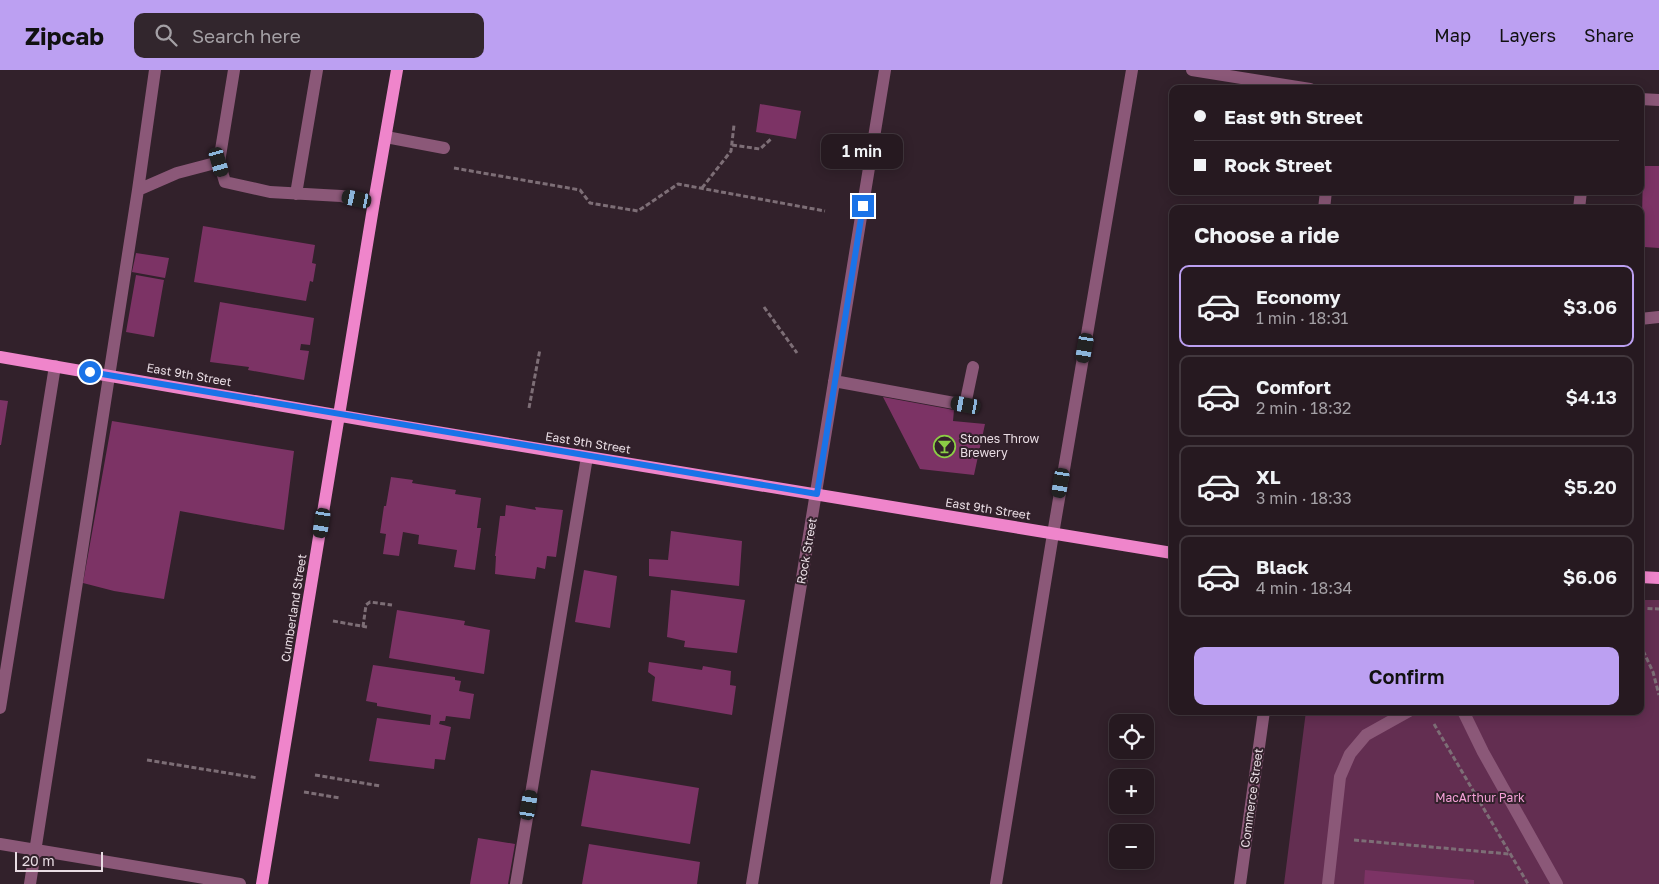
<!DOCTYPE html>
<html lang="en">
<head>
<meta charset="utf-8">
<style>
	body { margin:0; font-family:"Golos Text",sans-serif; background:#32262d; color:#f1f3f6; height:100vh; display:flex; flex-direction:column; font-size:19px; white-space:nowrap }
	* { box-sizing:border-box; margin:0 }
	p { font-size:16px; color:#a4a0a5 }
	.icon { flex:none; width:28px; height:28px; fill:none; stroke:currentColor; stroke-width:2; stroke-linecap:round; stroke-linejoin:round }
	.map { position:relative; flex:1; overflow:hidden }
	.drawer { position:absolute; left:1169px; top:135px; width:475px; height:510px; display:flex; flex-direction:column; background:#261920; border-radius:10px; box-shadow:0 2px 12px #0003,0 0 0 1px #42383e }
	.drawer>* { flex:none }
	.hud { position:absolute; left:1169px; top:15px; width:475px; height:110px; border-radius:10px; box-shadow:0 2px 12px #0003,0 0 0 1px #42383e; display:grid; align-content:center; height:110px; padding:0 25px; background:#261920 }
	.controls { position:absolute; left:1109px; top:644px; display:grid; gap:10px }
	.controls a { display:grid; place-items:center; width:45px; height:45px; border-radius:10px; background:#261920; box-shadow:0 2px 12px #0003,0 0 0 1px #42383e; font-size:25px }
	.scale { position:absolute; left:15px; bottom:12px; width:88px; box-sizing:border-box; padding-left:5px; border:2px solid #e9dde4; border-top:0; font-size:14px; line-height:18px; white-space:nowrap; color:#e9dde4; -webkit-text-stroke:4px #32212b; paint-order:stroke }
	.end { position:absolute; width:22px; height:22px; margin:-11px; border:6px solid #1a73e8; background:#fff; box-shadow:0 0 0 2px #fff }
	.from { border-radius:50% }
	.bubble { position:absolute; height:35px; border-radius:10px; background:#261920; box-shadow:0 2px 12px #0003,0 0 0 1px #42383e; font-size:16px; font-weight:600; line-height:35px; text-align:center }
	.car { position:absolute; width:15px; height:30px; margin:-15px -8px; border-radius:6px; box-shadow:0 0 4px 1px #0007; background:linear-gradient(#222 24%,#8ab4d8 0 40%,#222 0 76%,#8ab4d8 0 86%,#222 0) }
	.hud b { display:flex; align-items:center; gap:18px; height:48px; font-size:19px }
	.hud b+b { border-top:1px solid #42383e }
	.hud i { width:12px; height:12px; background:#f1f3f6 }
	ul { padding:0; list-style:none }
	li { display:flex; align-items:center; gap:15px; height:82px; margin:0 10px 8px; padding:0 15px; border:2px solid #42383e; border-radius:10px }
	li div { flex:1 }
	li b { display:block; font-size:19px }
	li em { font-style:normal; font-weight:600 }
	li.active { border-color:#bca0f2 }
	li>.icon { width:45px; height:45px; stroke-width:1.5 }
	h2 { padding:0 25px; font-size:22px; line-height:60px }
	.button { display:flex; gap:10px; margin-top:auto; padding:10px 25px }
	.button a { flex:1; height:58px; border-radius:10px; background:#bca0f2; color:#111; font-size:20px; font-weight:600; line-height:58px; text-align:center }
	header { display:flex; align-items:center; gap:30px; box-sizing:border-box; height:70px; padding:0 25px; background:#bca0f2; color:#111 }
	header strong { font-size:24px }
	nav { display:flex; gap:28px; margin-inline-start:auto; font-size:18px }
	.search { width:350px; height:45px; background:#32262d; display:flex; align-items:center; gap:12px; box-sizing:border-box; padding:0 18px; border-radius:10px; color:#a4a0a5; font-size:19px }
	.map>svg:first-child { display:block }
</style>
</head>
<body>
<header>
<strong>Zipcab</strong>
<div class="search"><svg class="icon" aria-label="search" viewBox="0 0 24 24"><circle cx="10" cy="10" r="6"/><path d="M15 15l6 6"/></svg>Search here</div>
<nav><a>Map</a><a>Layers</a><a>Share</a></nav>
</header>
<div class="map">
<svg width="1659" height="814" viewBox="0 0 1659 814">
	<rect width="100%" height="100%" fill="#32212b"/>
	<!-- green -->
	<path fill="#632e51" d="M1640 530H1659V814H1284L1306 641H1640Z"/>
	<!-- building -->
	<path fill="#7c3365" d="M760 34 801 41 796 69 756 62Z
		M1643 96H1659V178L1644 177 1645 150H1642Z
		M203 156 315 175 312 193 316 194 313 212 310 211 306 231 194 212Z
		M136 183 169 188 165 208 132 202Z
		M136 205 164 210 154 267 126 262Z
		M220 232 314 248 310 275 301 274 300 280 309 281 304 310 248 300 249 297 210 292Z
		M883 327 954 340 953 351 985 354 974 405 920 399Z
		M0 330 8 331 1 375H0Z
		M112 351 294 381 284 460 180 441 164 529 114 521 83 513Z
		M391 407 413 410 412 413 456 420 455 424 481 428 477 458H481L475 500 454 497 457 480 418 474 419 465 403 462 399 486 383 484 386 464 380 463 384 436H386Z
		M506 435 536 440 535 437 563 440 556 487 547 486 545 499 537 497 535 509 495 504 496 486H495L500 446H505Z
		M671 461 742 471 739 516 649 506V489L668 490Z
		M584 500 617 506 610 558 575 552Z
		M671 520 745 530 737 583 684 577 685 571 667 567Z
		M397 540 465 551 464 555 490 560 484 604 389 588Z
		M649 592 702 600 703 596 731 601 730 615 736 616 732 645 652 631 655 607 648 602Z
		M373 595 455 607V610L461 611 459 621 474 624 470 649 446 646 445 651H440L439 654 451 657 445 690 435 689 434 699 369 691 377 648 430 655 431 645 377 636V633L366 631Z
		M591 700 699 718 690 774 581 756Z
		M478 768 515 774 508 814H470Z
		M589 774 700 792 697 814H582Z
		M1365 800 1474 810V814H1364Z"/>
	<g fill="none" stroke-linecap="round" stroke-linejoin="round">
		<!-- path -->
		<path stroke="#7d6e76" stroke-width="3" stroke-dasharray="5 2.5" stroke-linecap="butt" d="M732 75 760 79 771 69
			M454 98 580 120 590 133 638 141 678 114 825 141
			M702 118 731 81 734 55
			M764 237 797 283
			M529 338 540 279
			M1640 538 1659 539
			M333 551 367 557
			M363 557 366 535 370 532 392 535
			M1640 574 1653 602 1659 625
			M1434 654 1528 814
			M147 690 258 708
			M315 705 380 716
			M304 722 340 728
			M1354 770 1509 784"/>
		<!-- minor -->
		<path stroke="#8b5878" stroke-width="12" d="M234 0 219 92 225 112 270 122 341 126 374 132
			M1192 0 1310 19
			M1640 29 1659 30
			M386 67 444 78
			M138 120 177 103 219 92
			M296 124 317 0
			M1324 139 1326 121
			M1579 139 1581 121
			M1640 249 1659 247
			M834 311 965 335 973 297
			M0 638 55 296
			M1463 641 1483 682 1557 814
			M0 774 240 814
			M30 814 138 120 155 0
			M516 814 587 387
			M752 814 885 0
			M996 814 1053 464 1132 0
			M1240 814 1264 641
			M1328 814 1340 707 1350 684 1366 665 1409 641"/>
		<!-- major -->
		<path stroke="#ef85cb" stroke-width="12" d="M0 287 376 352 1172 483
			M1640 507 1659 508
			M262 814 374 132 397 0"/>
	</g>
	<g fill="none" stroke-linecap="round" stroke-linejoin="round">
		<!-- route -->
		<path stroke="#1a73e8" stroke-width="6" d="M90 302 817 424 863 136"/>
	</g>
	<!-- icons -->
	<defs>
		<symbol id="bar-ring" viewBox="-11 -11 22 22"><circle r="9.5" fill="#32212b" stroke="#8cce45" stroke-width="1.5"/><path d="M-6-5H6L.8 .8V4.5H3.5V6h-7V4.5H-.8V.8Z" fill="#8cce45"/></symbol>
	</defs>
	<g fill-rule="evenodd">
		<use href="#bar-ring" x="932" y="364" width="25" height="25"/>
	</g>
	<g text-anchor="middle" stroke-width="4" stroke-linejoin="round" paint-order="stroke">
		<!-- street labels -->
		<g font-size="12" fill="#e9dde4" stroke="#32212b">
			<text transform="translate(189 305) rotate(10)" y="4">East 9th Street</text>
			<text transform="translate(588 373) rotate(9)" y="4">East 9th Street</text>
			<text transform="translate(988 439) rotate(9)" y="4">East 9th Street</text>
			<text transform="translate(807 481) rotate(-80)" y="4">Rock Street</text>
			<text transform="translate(294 538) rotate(-81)" y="4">Cumberland Street</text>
			<text transform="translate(1252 728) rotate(-82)" y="4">Commerce Street</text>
		</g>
		<!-- poi labels -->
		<g font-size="12" fill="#e9dde4" stroke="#32212b" text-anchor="start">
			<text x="960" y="373">Stones Throw<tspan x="960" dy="14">Brewery</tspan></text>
		</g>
		<!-- park labels -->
		<g font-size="12" fill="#f5a1d7" stroke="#32212b">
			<text x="1480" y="732">MacArthur Park</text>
		</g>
	</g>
</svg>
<div class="controls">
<a><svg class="icon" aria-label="locate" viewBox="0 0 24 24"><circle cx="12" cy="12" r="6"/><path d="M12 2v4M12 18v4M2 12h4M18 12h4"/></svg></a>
<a>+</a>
<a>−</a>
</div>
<div class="scale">20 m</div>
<i class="end from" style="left:90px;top:302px"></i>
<i class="end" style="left:863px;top:136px"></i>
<div class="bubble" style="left:821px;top:64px;width:82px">1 min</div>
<i class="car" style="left:219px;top:92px;rotate:164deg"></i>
<i class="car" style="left:357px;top:129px;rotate:282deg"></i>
<i class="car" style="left:1085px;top:278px;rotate:190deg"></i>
<i class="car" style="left:966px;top:335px;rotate:280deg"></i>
<i class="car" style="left:1061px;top:413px;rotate:190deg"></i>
<i class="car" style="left:322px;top:453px;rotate:189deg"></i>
<i class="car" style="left:529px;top:735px;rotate:10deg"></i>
<div class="hud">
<b><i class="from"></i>East 9th Street</b>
<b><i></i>Rock Street</b>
</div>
<section class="drawer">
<h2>Choose a ride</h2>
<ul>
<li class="active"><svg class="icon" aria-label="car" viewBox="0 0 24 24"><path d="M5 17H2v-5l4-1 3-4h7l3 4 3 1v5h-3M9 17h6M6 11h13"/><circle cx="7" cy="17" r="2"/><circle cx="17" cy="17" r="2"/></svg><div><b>Economy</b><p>1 min · 18:31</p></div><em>$3.06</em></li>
<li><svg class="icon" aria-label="car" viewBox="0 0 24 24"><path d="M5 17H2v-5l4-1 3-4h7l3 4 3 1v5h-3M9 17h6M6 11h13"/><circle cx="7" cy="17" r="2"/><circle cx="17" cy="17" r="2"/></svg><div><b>Comfort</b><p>2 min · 18:32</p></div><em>$4.13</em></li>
<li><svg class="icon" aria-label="car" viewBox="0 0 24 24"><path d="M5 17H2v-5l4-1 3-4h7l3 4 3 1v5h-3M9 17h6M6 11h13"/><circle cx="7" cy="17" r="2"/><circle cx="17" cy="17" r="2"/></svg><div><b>XL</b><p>3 min · 18:33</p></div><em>$5.20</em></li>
<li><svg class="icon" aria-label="car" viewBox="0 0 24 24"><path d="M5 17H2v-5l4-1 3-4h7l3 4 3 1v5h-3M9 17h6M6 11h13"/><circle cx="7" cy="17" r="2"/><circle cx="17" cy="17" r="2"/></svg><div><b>Black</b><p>4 min · 18:34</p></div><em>$6.06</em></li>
</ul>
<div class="button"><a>Confirm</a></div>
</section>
</div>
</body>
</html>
